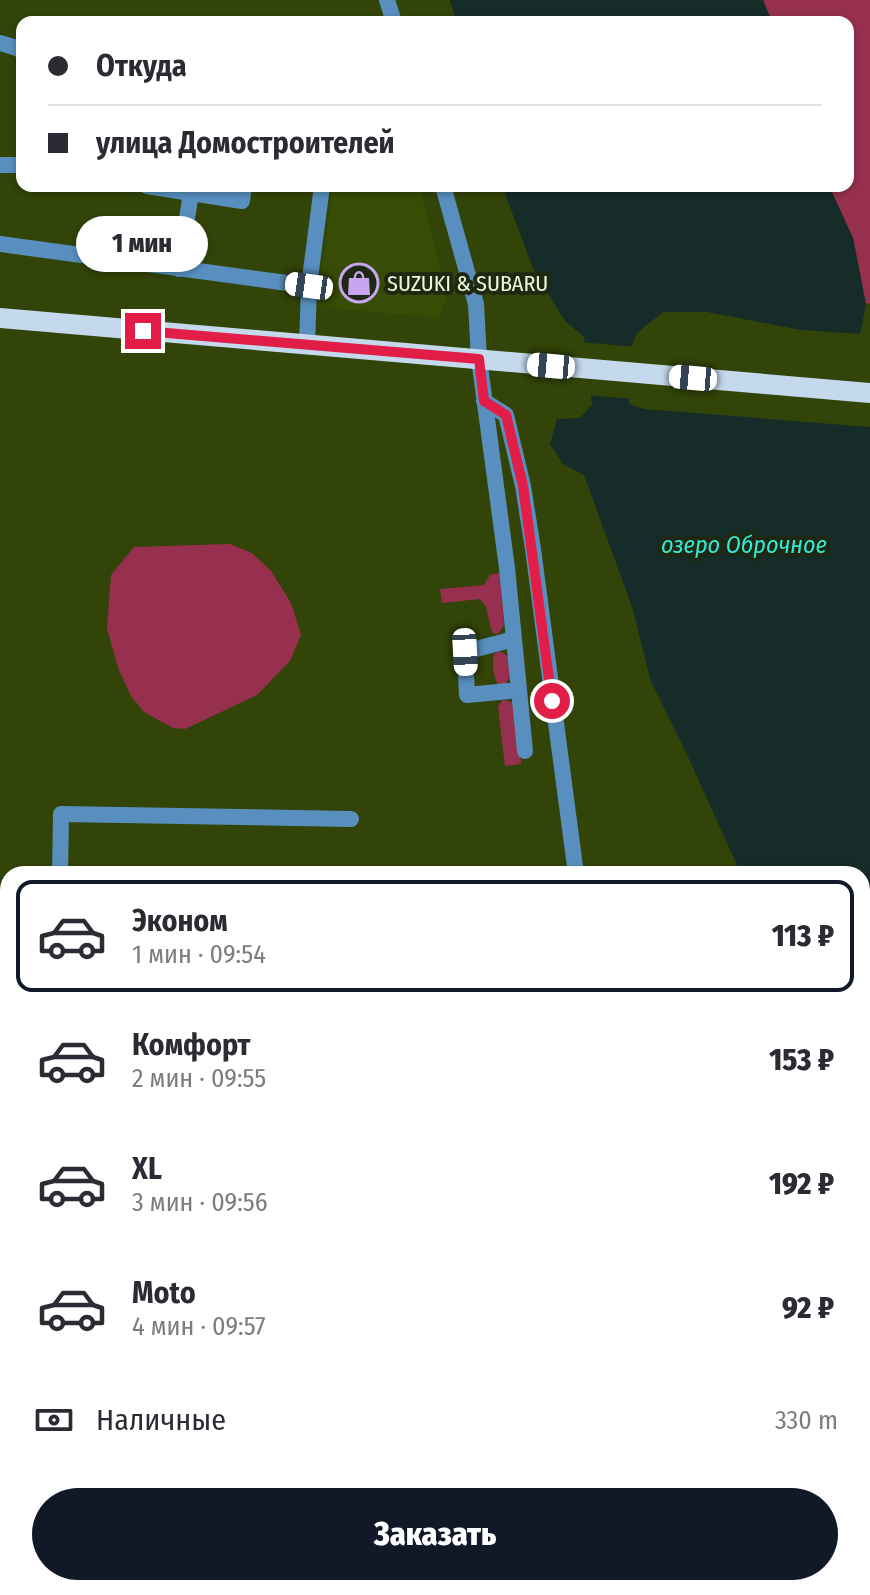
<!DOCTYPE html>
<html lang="ru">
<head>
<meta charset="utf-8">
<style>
	body { margin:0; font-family:"Fira Sans Condensed",sans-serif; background:#f7f7f7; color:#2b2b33; height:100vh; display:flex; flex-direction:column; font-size:30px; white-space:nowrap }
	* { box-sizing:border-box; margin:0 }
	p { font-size:26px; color:#7c7c81 }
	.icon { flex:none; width:44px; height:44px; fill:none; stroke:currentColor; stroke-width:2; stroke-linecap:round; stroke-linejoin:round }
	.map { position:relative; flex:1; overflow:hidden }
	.panel { position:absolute; left:0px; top:866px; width:870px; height:730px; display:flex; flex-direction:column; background:#fff; border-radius:24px 24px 0 0; box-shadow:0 2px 6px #0004 }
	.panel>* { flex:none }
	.hud { position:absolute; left:16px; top:16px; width:838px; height:176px; border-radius:16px; box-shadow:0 2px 6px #0004; display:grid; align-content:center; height:176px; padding:0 32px; background:#fff }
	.end { position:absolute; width:36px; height:36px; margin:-18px; border:10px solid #e11d48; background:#fff; box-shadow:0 0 0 4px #fff }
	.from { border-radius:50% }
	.bubble { position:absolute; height:56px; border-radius:28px; background:#fff; box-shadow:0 2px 6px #0004; font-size:26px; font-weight:800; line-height:56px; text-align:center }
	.car { position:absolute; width:24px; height:48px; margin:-24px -12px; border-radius:10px; box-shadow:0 0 6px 2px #0007; background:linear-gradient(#fff 24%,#345 0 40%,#fff 0 76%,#345 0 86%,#fff 0) }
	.hud b { display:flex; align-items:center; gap:28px; height:76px; font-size:30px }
	.hud b+b { border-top:2px solid #e1e1e2 }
	.hud i { width:20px; height:20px; background:#2b2b33 }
	ul { padding:14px 0 0; list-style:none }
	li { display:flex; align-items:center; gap:24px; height:112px; margin:0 16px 12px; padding:0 16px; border:4px solid transparent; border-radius:16px }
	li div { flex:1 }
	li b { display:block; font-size:30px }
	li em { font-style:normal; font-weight:800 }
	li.on { border-color:#111827 }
	li>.icon { width:72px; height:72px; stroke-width:1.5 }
	.pay { display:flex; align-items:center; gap:20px; height:88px; padding:0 32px; font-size:30px }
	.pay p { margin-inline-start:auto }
	.button { display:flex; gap:16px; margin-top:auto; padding:16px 32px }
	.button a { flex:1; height:92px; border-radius:48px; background:#111827; color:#fff; font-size:32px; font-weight:800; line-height:92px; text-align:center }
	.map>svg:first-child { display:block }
</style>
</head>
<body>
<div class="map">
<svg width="870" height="1595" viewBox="0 0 870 1595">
	<rect width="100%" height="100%" fill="#324408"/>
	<!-- built -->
	<path fill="#374c04" d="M333 186H420L447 296 439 318 317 307Z
		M862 1335H870V1595H619L625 1588H862Z"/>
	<!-- green -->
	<path fill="#97304f" d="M763 0H870V303L866 304 853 238 829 186H848V22H772Z
		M230 544 252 553 271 571 291 603 301 635 290 661 257 695 185 729 173 728 144 712 131 696 118 668 107 628 111 575 134 547Z
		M500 573 504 625 498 634 492 633 486 607 480 599 442 603 440 589 484 585 490 575Z
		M499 651 508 656 510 677 504 686 498 684C493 676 492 663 494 654Z
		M503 699 513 703 521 764 505 766 498 707Z
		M320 1588H550L561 1592 565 1588H592L586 1595H320Z"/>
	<!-- water -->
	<path fill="#162c29" d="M450 0H763L772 22H456Z
		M502 186H829L853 238 866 304 860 334 801 330 707 312H663L638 332 630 349 629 404 644 409 870 427V1286L862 1283V874H741L690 761 650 679 632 607 584 475 563 464 550 444 557 419 580 418 592 405 584 337 564 320 533 268Z
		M870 1354V1595H838L839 1588H862V1415Z"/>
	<!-- pier -->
	<path fill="#324408" d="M580 342 635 347 633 399 586 395Z"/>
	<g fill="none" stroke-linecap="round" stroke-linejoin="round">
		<!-- minor -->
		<path stroke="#588fbe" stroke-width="16" d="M387 0 394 22
			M0 43 20 49 22 52
			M0 165H22
			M147 186 242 201 244 186
			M443 186 476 304 479 359 507 568 525 751
			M0 244 309 286
			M179 269 191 193
			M307 345 309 286 322 186
			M484 401 506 415 523 486 533 549 576 874
			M514 639 465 652 467 695 519 690
			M60 874 61 814 351 819
			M0 907H8
			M0 1238H8
			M862 1304 870 1303
			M278 1588 285 1595
			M649 1588 655 1595
			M607 1595 613 1588
			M689 1595 694 1588
			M817 1595 818 1588"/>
		<!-- major -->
		<path stroke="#c4d9ec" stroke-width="20" d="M0 318 870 393"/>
		<defs>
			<path id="rail" d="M186 1589 190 1595"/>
		</defs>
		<!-- rail casing -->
		<use href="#rail" stroke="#afbe96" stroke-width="7"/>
		<!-- rail -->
		<use href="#rail" stroke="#1f2810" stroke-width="4" stroke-dasharray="12" stroke-linecap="butt"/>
	</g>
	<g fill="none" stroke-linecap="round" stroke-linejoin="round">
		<!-- route -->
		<path stroke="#e11d48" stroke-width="10" d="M143 331 479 359 484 401 506 415 523 486 552 701"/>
	</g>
	<!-- icons -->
	<defs>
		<symbol id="shop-ring" viewBox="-11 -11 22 22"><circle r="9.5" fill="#1f2810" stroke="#c8a6ef" stroke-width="1.5"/><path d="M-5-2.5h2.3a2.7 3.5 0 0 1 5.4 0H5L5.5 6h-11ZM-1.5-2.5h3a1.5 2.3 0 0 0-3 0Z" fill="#c8a6ef"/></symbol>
	</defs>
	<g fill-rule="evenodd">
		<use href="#shop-ring" x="337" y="261" width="44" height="44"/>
	</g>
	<g text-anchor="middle" stroke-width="8" stroke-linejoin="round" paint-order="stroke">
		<!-- poi labels -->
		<g font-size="22" fill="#eaf7d8" stroke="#1f2810" text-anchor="start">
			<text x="387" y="291">SUZUKI &amp; SUBARU</text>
		</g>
		<!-- water labels -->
		<g font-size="24" font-style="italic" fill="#33e8d8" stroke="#1f2810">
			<text x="744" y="553">озеро Оброчное</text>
		</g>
	</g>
</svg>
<i class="end from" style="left:552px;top:701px"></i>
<i class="end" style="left:143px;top:331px"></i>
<div class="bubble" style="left:76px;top:216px;width:132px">1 мин</div>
<i class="car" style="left:309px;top:286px;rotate:278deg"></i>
<i class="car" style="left:551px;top:366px;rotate:275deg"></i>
<i class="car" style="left:693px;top:378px;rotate:275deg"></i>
<i class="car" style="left:465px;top:652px;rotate:177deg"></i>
<div class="hud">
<b><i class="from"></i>Откуда</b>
<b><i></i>улица Домостроителей</b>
</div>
<section class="panel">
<ul>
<li class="on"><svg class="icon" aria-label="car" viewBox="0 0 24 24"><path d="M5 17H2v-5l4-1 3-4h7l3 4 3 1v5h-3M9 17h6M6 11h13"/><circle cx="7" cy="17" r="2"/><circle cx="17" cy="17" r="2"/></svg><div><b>Эконом</b><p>1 мин · 09:54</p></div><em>113 ₽</em></li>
<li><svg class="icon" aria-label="car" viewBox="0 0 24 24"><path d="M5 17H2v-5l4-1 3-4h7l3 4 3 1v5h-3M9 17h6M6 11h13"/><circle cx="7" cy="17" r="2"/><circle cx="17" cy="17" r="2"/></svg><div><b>Комфорт</b><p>2 мин · 09:55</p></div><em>153 ₽</em></li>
<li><svg class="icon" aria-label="car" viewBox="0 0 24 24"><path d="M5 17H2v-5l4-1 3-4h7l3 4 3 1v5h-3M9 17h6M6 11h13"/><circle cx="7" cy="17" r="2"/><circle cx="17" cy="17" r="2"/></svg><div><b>XL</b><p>3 мин · 09:56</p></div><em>192 ₽</em></li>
<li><svg class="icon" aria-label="car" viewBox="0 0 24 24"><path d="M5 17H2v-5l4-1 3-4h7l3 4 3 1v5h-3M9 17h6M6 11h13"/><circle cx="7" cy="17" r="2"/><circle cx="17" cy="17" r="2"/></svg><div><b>Moto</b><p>4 мин · 09:57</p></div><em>92 ₽</em></li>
</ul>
<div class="pay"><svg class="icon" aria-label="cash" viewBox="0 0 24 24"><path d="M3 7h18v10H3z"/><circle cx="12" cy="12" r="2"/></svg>Наличные<p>330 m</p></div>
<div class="button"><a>Заказать</a></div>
</section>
</div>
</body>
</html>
